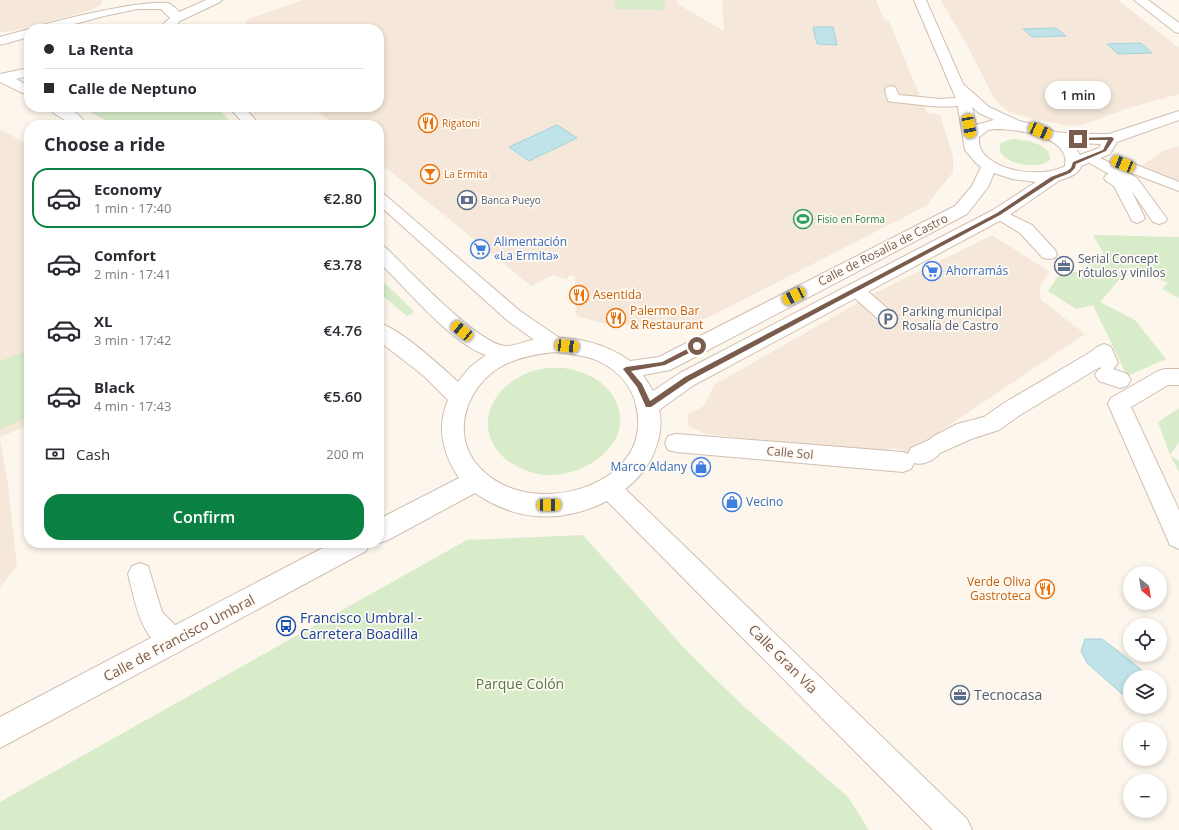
<!DOCTYPE html>
<html lang="en">
<head>
<meta charset="utf-8">
<style>
	body { margin:0; font-family:"Open Sans",sans-serif; background:#f7f7f7; color:#2b2b33; height:100vh; display:flex; flex-direction:column; font-size:15px; white-space:nowrap }
	* { box-sizing:border-box; margin:0 }
	p { font-size:13px; color:#7c7c81 }
	.icon { flex:none; width:22px; height:22px; fill:none; stroke:currentColor; stroke-width:2; stroke-linecap:round; stroke-linejoin:round }
	.map { position:relative; flex:1; overflow:hidden }
	.sheet { position:absolute; left:24px; top:120px; width:360px; height:428px; display:flex; flex-direction:column; background:#fff; border-radius:16px; box-shadow:0 2px 6px #0003 }
	.sheet>* { flex:none }
	.guide { position:absolute; left:24px; top:24px; width:360px; height:88px; border-radius:16px; box-shadow:0 2px 6px #0003; display:grid; align-content:center; height:88px; padding:0 20px; background:#fff }
	.needle { width:26px; rotate:150deg }
	.buttons { position:absolute; left:1123px; top:566px; display:grid; gap:8px }
	.buttons a { display:grid; place-items:center; width:44px; height:44px; border-radius:50%; background:#fff; box-shadow:0 2px 6px #0003; font-size:20px }
	.end { position:absolute; width:18px; height:18px; margin:-9px; border:5px solid #7a5c4d; background:#fff; box-shadow:0 0 0 2px #fff }
	.from { border-radius:50% }
	.bubble { position:absolute; height:28px; border-radius:14px; background:#fff; box-shadow:0 2px 6px #0003; font-size:13px; font-weight:600; line-height:28px; text-align:center }
	.car { position:absolute; width:12px; height:24px; margin:-12px -6px; border-radius:5px; box-shadow:0 0 3px 1px #0007; background:linear-gradient(#f5c518 24%,#345 0 40%,#f5c518 0 76%,#345 0 86%,#f5c518 0) }
	.guide b { display:flex; align-items:center; gap:14px; height:38px; font-size:15px }
	.guide b+b { border-top:1px solid #e1e1e2 }
	.guide i { width:10px; height:10px; background:#2b2b33 }
	ul { padding:0; list-style:none }
	li { display:flex; align-items:center; gap:12px; height:60px; margin:0 8px 6px; padding:0 12px; border:2px solid transparent; border-radius:16px }
	li div { flex:1 }
	li b { display:block; font-size:15px }
	li em { font-style:normal; font-weight:600 }
	li.selected { border-color:#0b8043 }
	li>.icon { width:36px; height:36px; stroke-width:1.5 }
	h2 { padding:0 20px; font-size:18px; line-height:48px }
	.pay { display:flex; align-items:center; gap:10px; height:44px; padding:0 20px; font-size:15px }
	.pay p { margin-inline-start:auto }
	.action { display:flex; gap:8px; margin-top:auto; padding:8px 20px }
	.action a { flex:1; height:46px; border-radius:16px; background:#0b8043; color:#fff; font-size:16px; font-weight:600; line-height:46px; text-align:center }
	.map>svg:first-child { display:block }
</style>
</head>
<body>
<div class="map">
<svg width="1179" height="830" viewBox="0 0 1179 830">
	<rect width="100%" height="100%" fill="#fdf6ec"/>
	<!-- residential -->
	<path fill="#f5e8da" d="M0 0H102L101 5 91 10 13 31 2 32H0Z
		M302 0H677L676 3 724 31 722 0H876L884 20 889 21 927 113 940 115 953 157V172L926 206 715 314 690 325H610L576 316 575 276 569 275 567 279 553 275 531 286 379 162V125H337L310 107H379V29H248L246 20Z
		M942 0H1118L1179 48V94L1132 107 1082 125 1068 126 1025 117 1006 110 995 100 966 43 941 1Z
		M0 129 29 145V425L0 437Z
		M1179 146V183L1141 166 1163 151Z
		M992 235 1050 272 1039 287 1041 300 1085 334 909 452 894 448 886 450 861 451 705 434 689 426 687 415 704 406 714 385 877 292Z
		M0 439 8 485 17 566 0 587Z"/>
	<!-- green -->
	<path fill="#d8ecc9" d="M616 0H665L664 10 614 9Z
		M81 107H216L234 125H114Z
		M1012 139C1024 140 1051 143 1050 160 1037 172 992 162 1001 143Z
		M1093 235 1179 237V298L1162 289 1168 283 1130 267 1100 302 1135 320 1166 359 1127 376 1093 305 1076 309 1048 291 1061 272H1078L1103 253Z
		M379 278 413 310V313L407 316 379 293Z
		M29 350V417L0 429V361Z
		M548 368C555 368 562 367 569 369 585 372 600 379 610 392 643 436 590 477 547 475 534 475 522 469 511 463 501 457 494 447 490 437 481 408 502 384 527 373 534 370 541 369 548 368Z
		M1179 408V442L1170 455 1179 461V472L1170 455 1158 422Z
		M583 535 685 649 740 703 848 797 869 830H0V802L467 540Z"/>
	<!-- water -->
	<path fill="#bfe3e8" stroke="#a5d3da" d="M813 27H833L837 45 817 44Z
		M1056 28 1066 36 1032 37 1023 29Z
		M1141 43 1152 53 1118 54 1107 44Z
		M557 125 577 138 529 161 509 147Z
		M1085 639H1102L1126 657 1150 677H1130V701L1087 663 1081 651Z"/>
	<g fill="none" stroke-linecap="round" stroke-linejoin="round">
		<defs>
			<path id="service" d="M891 86 895 87 899 95 941 99 964 97 969 98 970 101 969 104C944 110 918 104 893 102L888 101 885 90 887 87Z
				M1089 153 1113 164 1112 163 1114 160 1119 159 1124 160 1179 182V191L1121 169 1137 178 1167 219 1165 222 1159 224 1153 222 1131 190 1145 218 1142 221 1137 223 1132 221 1114 186 1106 181 1104 178 1106 175 1109 174 1084 160 1082 157 1084 154Z
				M379 192 384 194 520 311 561 339 563 344 561 349 554 351 547 349 508 321 379 205Z
				M999 209 1032 225 1055 250 1057 254 1055 258 1049 259 1043 258 1020 233 994 217 991 214 994 211Z
				M855 283 861 285 889 310 892 314 889 318 883 320 877 318 849 293 846 289 849 285Z
				M140 563 148 566 162 612 182 632 186 641 182 650 173 654C140 640 136 605 128 574L132 566Z"/>
			<path id="pedestrian" d="M1134 0H1148L1179 23V33L1175 32Z
				M1104 344 1111 347 1118 363 1113 369 1127 374 1131 380 1127 386 1120 388 1099 381 1095 375 1099 369H1101L1100 367 1020 415 999 430 971 439 940 453C935 460 922 466 914 463L911 469 903 472 676 452 668 450 665 443 668 436 676 434 903 452 908 454 911 448 931 439 932 437 957 424 984 417 1004 403 1089 353 1097 347Z
				M610 479 618 482 967 819 972 830H933L602 496 598 489 602 482Z"/>
			<path id="minor" d="M206 0H222L220 2 180 21 173 29H158L170 18 161 9H138L104 16 56 29H37L39 26C65 18 143 0 167 3 172 4 176 8 179 12Z
				M914 0H926L963 84 989 107 1019 121 1047 128 1055 132 1078 134H1109L1179 111V120L1117 142 1110 154 1081 166C1079 174 1068 178 1060 180L1005 218 694 385 659 410C663 426 659 440 653 455 633 497 580 520 535 516 514 514 492 505 475 493L388 540 379 543H378L379 519 459 478C443 454 436 428 448 400L424 376 379 341V323C400 329 441 366 458 382L470 367 486 355C452 344 406 288 379 262V245L385 247C407 268 480 347 507 346 514 346 529 340 537 339 567 334 604 342 630 361L659 357 955 206 972 186 981 167 976 163 965 150 957 101ZM972 107 979 113 994 120 976 125ZM996 129C1014 129 1060 135 1065 157 1066 159 1065 163 1065 166 1044 178 995 173 981 150 979 146 979 141 979 137L988 130ZM1072 143 1101 144 1099 148 1080 155ZM994 173 1012 179 1036 182 993 210 680 373 653 391 643 375 670 370 967 214 988 187ZM554 352C571 354 589 355 604 364 620 373 632 387 636 405 650 462 595 494 545 494 521 494 497 486 480 468 449 436 466 386 502 366 518 357 536 354 554 352Z
				M29 29V37L0 45V37Z
				M29 68V76L16 79 29 86V96L0 82V74Z
				M47 107C65 107 76 108 87 125H71C65 119 51 113 47 107Z
				M229 107H244L260 125H245Z
				M1165 369H1179V385H1168L1131 407 1179 510V549L1170 545 1108 404 1111 398 1158 371Z
				M332 543H370L366 551 0 748V717Z"/>
		</defs>
		<!-- service casing -->
		<use href="#service" stroke="#d1beb0" stroke-width="2"/>
		<!-- pedestrian casing -->
		<use href="#pedestrian" stroke="#d1beb0" stroke-width="2"/>
		<!-- minor casing -->
		<use href="#minor" stroke="#d1beb0" stroke-width="2"/>
		<!-- service -->
		<use href="#service" fill="#fff" fill-rule="evenodd"/>
		<!-- pedestrian -->
		<use href="#pedestrian" fill="#fff" fill-rule="evenodd"/>
		<!-- minor -->
		<use href="#minor" fill="#fff" fill-rule="evenodd"/>
	</g>
	<!-- route -->
	<path fill="#7a5c4d" d="M1112 137 1114 139 1106 151 1076 164 1075 168 1070 173 1055 179 1000 215 689 381 651 407H646L637 387 623 369 626 367 662 362 695 345H699V348L665 365 631 371 642 384 650 401 685 377 997 213 1051 177 1067 171 1071 168 1073 162 1103 150 1108 140H1078L1077 138Z"/>
	<!-- icons -->
	<defs>
		<symbol id="restaurant-ring" viewBox="-11 -11 22 22"><circle r="9.5" fill="#fffaf3" stroke="#e8710a" stroke-width="1.5"/><path d="M-5-6h1v4h1v-4h1v4h1v-4h1v5L-1.5 .5V6h-2V.5L-5-1ZM5-6V6H3V1.5H1.5Q1.5-4 5-6Z" fill="#e8710a"/></symbol>
		<symbol id="bar-ring" viewBox="-11 -11 22 22"><circle r="9.5" fill="#fffaf3" stroke="#e8710a" stroke-width="1.5"/><path d="M-6-5H6L.8 .8V4.5H3.5V6h-7V4.5H-.8V.8Z" fill="#e8710a"/></symbol>
		<symbol id="bank-ring" viewBox="-11 -11 22 22"><circle r="9.5" fill="#fffaf3" stroke="#5c6f8a" stroke-width="1.5"/><path d="M-6-4H6V4H-6ZM0-2.3a2.3 2.3 0 1 0 0 4.6a2.3 2.3 0 1 0 0-4.6Z" fill="#5c6f8a"/></symbol>
		<symbol id="stadium-ring" viewBox="-11 -11 22 22"><circle r="9.5" fill="#fffaf3" stroke="#2e9e5b" stroke-width="1.5"/><path d="M0-5a6.5 5 0 1 0 0 10a6.5 5 0 1 0 0-10ZM-3.5-1.8h7v3.6h-7Z" fill="#2e9e5b"/></symbol>
		<symbol id="supermarket-ring" viewBox="-11 -11 22 22"><circle r="9.5" fill="#fffaf3" stroke="#3f7fe0" stroke-width="1.5"/><path d="M-6-5.5h2.5l.6 2H6L4.5 2H-2.5L-4.4-4H-6ZM-1.5 3.2a1.3 1.3 0 1 0 .1 0ZM3 3.2a1.3 1.3 0 1 0 .1 0Z" fill="#3f7fe0"/></symbol>
		<symbol id="office-ring" viewBox="-11 -11 22 22"><circle r="9.5" fill="#fffaf3" stroke="#5c6f8a" stroke-width="1.5"/><path d="M-6-3h4V-5.5h4V-3h4V5H-6ZM-1-4.5V-3h2v-1.5ZM-6 0V1H6V0Z" fill="#5c6f8a"/></symbol>
		<symbol id="parking-ring" viewBox="-11 -11 22 22"><circle r="9.5" fill="#fffaf3" stroke="#5c6f8a" stroke-width="1.5"/><path d="M-3.5-5.5H1a3.5 3.5 0 0 1 0 7H-1V5.5H-3.5ZM-1-3.4V-.6H.8a1.4 1.4 0 0 0 0-2.8Z" fill="#5c6f8a"/></symbol>
		<symbol id="shop-ring" viewBox="-11 -11 22 22"><circle r="9.5" fill="#fffaf3" stroke="#3f7fe0" stroke-width="1.5"/><path d="M-5-2.5h2.3a2.7 3.5 0 0 1 5.4 0H5L5.5 6h-11ZM-1.5-2.5h3a1.5 2.3 0 0 0-3 0Z" fill="#3f7fe0"/></symbol>
		<symbol id="bus-ring" viewBox="-11 -11 22 22"><circle r="9.5" fill="#fffaf3" stroke="#1a4fb4" stroke-width="1.5"/><path d="M-5-6H5V4H4V6H2V4H-2V6H-4V4H-5ZM-3.5-4V0h7V-4ZM-3.5 1.2v1.5H-2V1.2ZM2 1.2v1.5H3.5V1.2Z" fill="#1a4fb4"/></symbol>
	</defs>
	<g fill-rule="evenodd">
		<use href="#restaurant-ring" x="417" y="112" width="22" height="22"/>
		<use href="#bar-ring" x="419" y="163" width="22" height="22"/>
		<use href="#bank-ring" x="456" y="189" width="22" height="22"/>
		<use href="#stadium-ring" x="792" y="208" width="22" height="22"/>
		<use href="#supermarket-ring" x="469" y="238" width="22" height="22"/>
		<use href="#office-ring" x="1053" y="255" width="22" height="22"/>
		<use href="#supermarket-ring" x="921" y="260" width="22" height="22"/>
		<use href="#restaurant-ring" x="568" y="284" width="22" height="22"/>
		<use href="#restaurant-ring" x="605" y="307" width="22" height="22"/>
		<use href="#parking-ring" x="877" y="308" width="22" height="22"/>
		<use href="#shop-ring" x="690" y="456" width="22" height="22"/>
		<use href="#shop-ring" x="721" y="491" width="22" height="22"/>
		<use href="#restaurant-ring" x="1034" y="578" width="22" height="22"/>
		<use href="#bus-ring" x="275" y="615" width="22" height="22"/>
		<use href="#office-ring" x="949" y="684" width="22" height="22"/>
	</g>
	<g text-anchor="middle" stroke-width="3.5" stroke-linejoin="round" paint-order="stroke">
		<!-- far-food labels -->
		<g font-size="10" fill="#c56008" stroke="#fffaf3" text-anchor="start">
			<text x="442" y="127">Rigatoni</text>
			<text x="444" y="178">La Ermita</text>
		</g>
		<!-- far-service labels -->
		<g font-size="10" fill="#4e5e75" stroke="#fffaf3" text-anchor="start">
			<text x="481" y="204">Banca Pueyo</text>
		</g>
		<!-- far-leisure labels -->
		<g font-size="10" fill="#27864d" stroke="#fffaf3" text-anchor="start">
			<text x="817" y="223">Fisio en Forma</text>
		</g>
		<!-- shop labels -->
		<g font-size="12" fill="#366cbe" stroke="#fffaf3" text-anchor="start">
			<text x="494" y="246">Alimentación<tspan x="494" dy="14">«La Ermita»</tspan></text>
			<text x="946" y="275">Ahorramás</text>
			<text x="687" y="471" text-anchor="end">Marco Aldany</text>
			<text x="746" y="506">Vecino</text>
		</g>
		<!-- street labels -->
		<g font-size="12" fill="#7a5c4d" stroke="#fffaf3">
			<text transform="translate(883 250) rotate(-27)" y="4">Calle de Rosalía de Castro</text>
			<text transform="translate(790 453) rotate(5)" y="4">Calle Sol</text>
		</g>
		<!-- service labels -->
		<g font-size="12" fill="#4e5e75" stroke="#fffaf3" text-anchor="start">
			<text x="1078" y="263">Serial Concept<tspan x="1078" dy="14">rótulos y vinilos</tspan></text>
			<text x="902" y="316">Parking municipal<tspan x="902" dy="14">Rosalía de Castro</tspan></text>
		</g>
		<!-- food labels -->
		<g font-size="12" fill="#c56008" stroke="#fffaf3" text-anchor="start">
			<text x="593" y="299">Asentida</text>
			<text x="630" y="315">Palermo Bar<tspan x="630" dy="14">&amp; Restaurant</tspan></text>
			<text x="1031" y="586" text-anchor="end">Verde Oliva<tspan x="1031" dy="14">Gastroteca</tspan></text>
		</g>
		<!-- near-transit labels -->
		<g font-size="14" fill="#164399" stroke="#fffaf3" text-anchor="start">
			<text x="300" y="623">Francisco Umbral -<tspan x="300" dy="16">Carretera Boadilla</tspan></text>
		</g>
		<!-- near-street labels -->
		<g font-size="14" fill="#7a5c4d" stroke="#fffaf3">
			<text transform="translate(179 638) rotate(-28)" y="5">Calle de Francisco Umbral</text>
			<text transform="translate(783 659) rotate(45)" y="5">Calle Gran Vía</text>
		</g>
		<!-- near-park labels -->
		<g font-size="14" fill="#537a41" stroke="#fffaf3">
			<text x="520" y="689">Parque Colón</text>
		</g>
		<!-- near-service labels -->
		<g font-size="14" fill="#4e5e75" stroke="#fffaf3" text-anchor="start">
			<text x="974" y="700">Tecnocasa</text>
		</g>
	</g>
</svg>
<div class="buttons">
<a><svg class="needle" viewBox="-14 -14 28 28"><path d="M0-13l5 13h-10z" fill="#e53935"/><path d="M0 13l5-13h-10z" fill="#7c7c81"/></svg></a>
<a><svg class="icon" aria-label="locate" viewBox="0 0 24 24"><circle cx="12" cy="12" r="6"/><path d="M12 2v4M12 18v4M2 12h4M18 12h4"/></svg></a>
<a><svg class="icon" aria-label="layers" viewBox="0 0 24 24"><path d="M12 4l9 5-9 5-9-5zM3 14l9 5 9-5"/></svg></a>
<a>+</a>
<a>−</a>
</div>
<i class="end from" style="left:697px;top:346px"></i>
<i class="end" style="left:1078px;top:139px"></i>
<div class="bubble" style="left:1045px;top:81px;width:66px">1 min</div>
<i class="car" style="left:969px;top:126px;rotate:169deg"></i>
<i class="car" style="left:1040px;top:131px;rotate:114deg"></i>
<i class="car" style="left:1123px;top:164px;rotate:292deg"></i>
<i class="car" style="left:794px;top:296px;rotate:243deg"></i>
<i class="car" style="left:462px;top:331px;rotate:309deg"></i>
<i class="car" style="left:567px;top:346px;rotate:96deg"></i>
<i class="car" style="left:549px;top:505px;rotate:89deg"></i>
<div class="guide">
<b><i class="from"></i>La Renta</b>
<b><i></i>Calle de Neptuno</b>
</div>
<section class="sheet">
<h2>Choose a ride</h2>
<ul>
<li class="selected"><svg class="icon" aria-label="car" viewBox="0 0 24 24"><path d="M5 17H2v-5l4-1 3-4h7l3 4 3 1v5h-3M9 17h6M6 11h13"/><circle cx="7" cy="17" r="2"/><circle cx="17" cy="17" r="2"/></svg><div><b>Economy</b><p>1 min · 17:40</p></div><em>€2.80</em></li>
<li><svg class="icon" aria-label="car" viewBox="0 0 24 24"><path d="M5 17H2v-5l4-1 3-4h7l3 4 3 1v5h-3M9 17h6M6 11h13"/><circle cx="7" cy="17" r="2"/><circle cx="17" cy="17" r="2"/></svg><div><b>Comfort</b><p>2 min · 17:41</p></div><em>€3.78</em></li>
<li><svg class="icon" aria-label="car" viewBox="0 0 24 24"><path d="M5 17H2v-5l4-1 3-4h7l3 4 3 1v5h-3M9 17h6M6 11h13"/><circle cx="7" cy="17" r="2"/><circle cx="17" cy="17" r="2"/></svg><div><b>XL</b><p>3 min · 17:42</p></div><em>€4.76</em></li>
<li><svg class="icon" aria-label="car" viewBox="0 0 24 24"><path d="M5 17H2v-5l4-1 3-4h7l3 4 3 1v5h-3M9 17h6M6 11h13"/><circle cx="7" cy="17" r="2"/><circle cx="17" cy="17" r="2"/></svg><div><b>Black</b><p>4 min · 17:43</p></div><em>€5.60</em></li>
</ul>
<div class="pay"><svg class="icon" aria-label="cash" viewBox="0 0 24 24"><path d="M3 7h18v10H3z"/><circle cx="12" cy="12" r="2"/></svg>Cash<p>200 m</p></div>
<div class="action"><a>Confirm</a></div>
</section>
</div>
</body>
</html>
